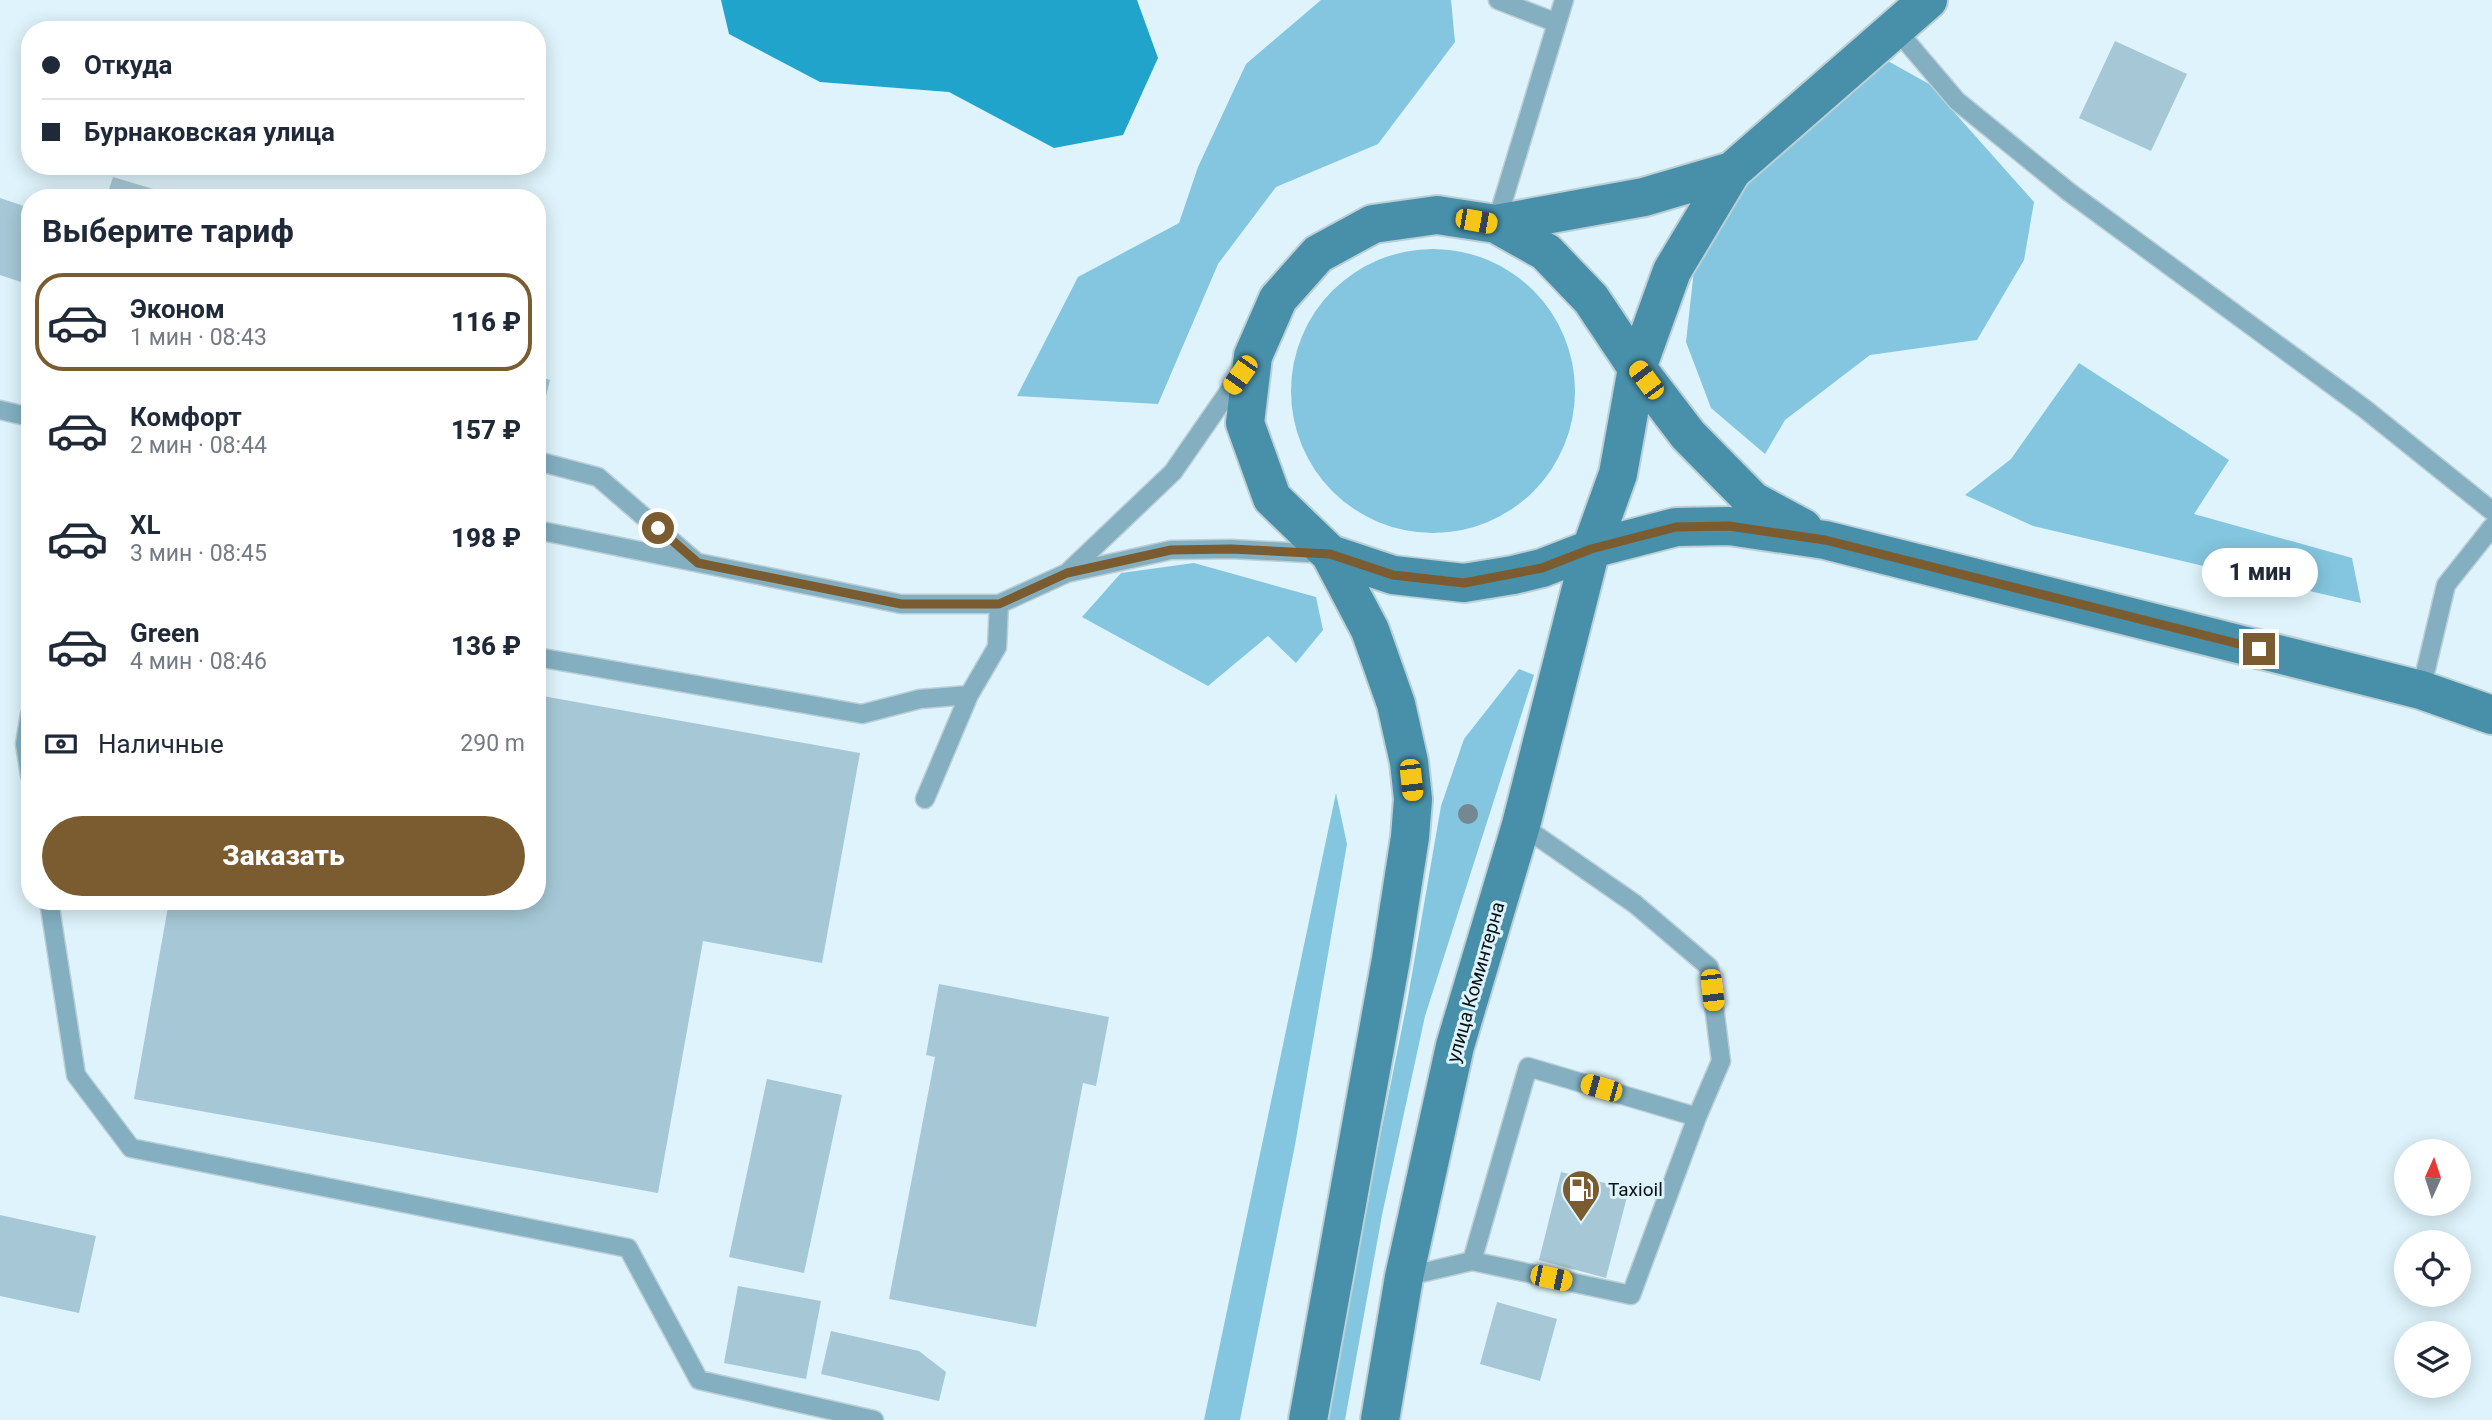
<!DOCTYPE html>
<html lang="ru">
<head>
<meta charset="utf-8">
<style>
	body { margin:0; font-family:Roboto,sans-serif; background:#f2f2f3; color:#1f2937; height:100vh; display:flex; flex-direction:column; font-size:26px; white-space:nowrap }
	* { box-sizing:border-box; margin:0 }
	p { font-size:23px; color:#747a83 }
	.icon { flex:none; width:38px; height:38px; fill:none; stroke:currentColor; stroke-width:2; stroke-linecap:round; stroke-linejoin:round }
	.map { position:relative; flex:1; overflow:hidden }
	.panel { position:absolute; left:21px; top:189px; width:525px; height:721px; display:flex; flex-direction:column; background:#fff; border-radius:28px; box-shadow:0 4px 18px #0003 }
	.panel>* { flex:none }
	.banner { position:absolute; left:21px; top:21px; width:525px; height:154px; border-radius:28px; box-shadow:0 4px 18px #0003; display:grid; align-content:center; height:154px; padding:0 21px; background:#fff }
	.needle { width:46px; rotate:3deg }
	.tools { position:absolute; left:2394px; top:1139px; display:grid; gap:14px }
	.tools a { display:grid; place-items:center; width:77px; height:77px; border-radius:50%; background:#fff; box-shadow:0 4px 18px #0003; font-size:35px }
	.end { position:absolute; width:32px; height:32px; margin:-16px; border:9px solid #7a5c30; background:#fff; box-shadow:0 0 0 4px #fff }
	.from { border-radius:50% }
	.bubble { position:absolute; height:49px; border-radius:24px; background:#fff; box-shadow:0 4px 18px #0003; font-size:23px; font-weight:800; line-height:49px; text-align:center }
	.car { position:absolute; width:21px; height:42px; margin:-21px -10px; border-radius:9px; box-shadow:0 0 5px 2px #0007; background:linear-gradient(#f5c518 24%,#345 0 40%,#f5c518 0 76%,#345 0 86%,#f5c518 0) }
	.banner b { display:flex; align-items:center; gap:24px; height:66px; font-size:26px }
	.banner b+b { border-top:2px solid #e0e1e3 }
	.banner i { width:18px; height:18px; background:#1f2937 }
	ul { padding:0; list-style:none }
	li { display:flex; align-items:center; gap:21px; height:98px; margin:0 14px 10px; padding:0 7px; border:4px solid transparent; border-radius:28px }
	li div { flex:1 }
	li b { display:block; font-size:26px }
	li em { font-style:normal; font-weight:800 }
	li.on { border-color:#7a5c30 }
	li>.icon { width:63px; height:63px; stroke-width:1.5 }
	h2 { padding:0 21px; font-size:32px; line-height:84px }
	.pay { display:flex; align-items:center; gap:18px; height:77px; padding:0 21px; font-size:26px }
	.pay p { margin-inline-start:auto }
	.cta { display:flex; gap:14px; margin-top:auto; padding:14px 21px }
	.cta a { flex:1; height:80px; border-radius:42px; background:#7a5c30; color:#fff; font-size:28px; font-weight:800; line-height:80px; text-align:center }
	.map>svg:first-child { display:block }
</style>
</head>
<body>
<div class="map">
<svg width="2492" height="1420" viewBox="0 0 2492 1420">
	<rect width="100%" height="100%" fill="#def3fb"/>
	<!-- green -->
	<path fill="#84c6df" d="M1321 0H1451L1455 42 1378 144 1276 187 1218 264 1158 404 1017 396 1078 277 1179 223 1198 167 1246 64Z
		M1879 56 1929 84 2034 202 2024 260 1977 340 1870 355 1785 420 1765 454 1711 408 1686 342 1695 261 1744 179Z
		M1291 391a142 142 0 1 1 284 0a142 142 0 1 1-284 0Z
		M2079 363 2229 460 2194 514 2352 558 2361 603 2033 526 1965 495 2011 459Z
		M1194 563 1316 597 1323 630 1296 663 1268 636 1208 686 1082 617 1121 573Z
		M1519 669 1534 675 1425 1016 1382 1215 1345 1420H1323L1407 1003 1441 806 1464 739Z
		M1336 793 1347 844 1295 1145 1240 1420H1204Z"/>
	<!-- water -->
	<path fill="#21a4cc" d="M721 0H1137L1158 58 1123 135 1054 148 949 92 820 82 729 34Z"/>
	<!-- building -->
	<path fill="#a6c8d6" d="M2115 41 2187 74 2151 151 2079 118Z
		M113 177 180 197 179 198H106Z
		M0 198 30 208V285L0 275Z
		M537 376 550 380 538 428H537Z
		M537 695 860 753 822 963 703 941 658 1193 134 1099 169 901H537Z
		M939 984 1109 1017 1096 1086 1083 1083 1036 1327 889 1299 935 1057 926 1055Z
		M767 1079 842 1095 804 1273 729 1257Z
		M1561 1172 1629 1189 1606 1278 1539 1260Z
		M0 1215 96 1236 79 1313 0 1296Z
		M738 1286 821 1301 806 1379 724 1363Z
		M1497 1302 1557 1319 1540 1381 1480 1364Z
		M831 1331 919 1351 946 1372 939 1401 821 1374Z"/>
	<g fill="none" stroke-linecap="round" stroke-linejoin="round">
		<defs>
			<path id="lane" d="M1498 0 1557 23
				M1895 28 1957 101 2069 192 2365 409 2492 511
				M1496 224 1564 0
				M0 410 30 417
				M537 461 598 477 695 561
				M537 530 901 604H999L1067 573 1171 550 1231 549 1325 554
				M1067 573 1173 472 1243 371
				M537 657 862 714 920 699 969 695
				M2421 690 2446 585 2492 527
				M30 714 25 744 30 775
				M925 799 969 695 997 647 999 604
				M49 901 76 1075 131 1148 628 1248 699 1380 874 1420
				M1472 1261 1631 1295 1697 1117
				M1404 1277 1472 1261 1528 1067 1697 1117 1721 1061 1709 967 1635 904 1521 825"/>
			<path id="secondary" d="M1732 171 1644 197 1496 224 1437 215 1373 224 1318 254 1278 299 1253 356 1245 423 1272 498 1330 554 1393 575 1464 583 1513 575 1542 568 1591 549 1676 527 1729 526 1825 540 2421 690 2492 715
				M1496 224 1546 252 1591 299 1637 368 1688 435 1753 501 1803 528
				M1308 1420 1391 959 1410 837 1413 799 1409 762 1396 704 1370 630 1330 554
				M1380 1420 1404 1277 1455 1046 1521 825 1591 549 1618 474 1637 368 1672 271 1732 171 1928 0"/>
		</defs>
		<!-- lane casing -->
		<use href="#lane" stroke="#bbcfd6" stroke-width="21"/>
		<!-- secondary casing -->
		<use href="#secondary" stroke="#bbcfd6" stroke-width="42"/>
		<!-- lane -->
		<use href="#lane" stroke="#83afc1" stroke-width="18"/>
		<!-- secondary -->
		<use href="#secondary" stroke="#488fa9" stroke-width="38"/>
	</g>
	<!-- trees -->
	<circle fill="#738890" cx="1468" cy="814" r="10"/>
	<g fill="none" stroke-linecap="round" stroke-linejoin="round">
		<!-- route -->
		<path stroke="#7a5c30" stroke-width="9" d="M658 528 698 563 901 604H999L1067 573 1171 550 1231 549 1330 554 1393 575 1464 583 1542 568 1591 549 1676 527 1729 526 1825 540 2259 649"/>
	</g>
	<!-- icons -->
	<defs>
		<symbol id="fuel-pin" viewBox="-11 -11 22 30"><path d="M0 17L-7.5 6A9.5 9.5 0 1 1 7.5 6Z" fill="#7a5c30" stroke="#def3fb"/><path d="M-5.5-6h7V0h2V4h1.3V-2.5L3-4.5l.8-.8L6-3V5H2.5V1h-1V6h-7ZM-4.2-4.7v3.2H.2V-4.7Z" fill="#fff"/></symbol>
	</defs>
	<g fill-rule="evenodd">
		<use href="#fuel-pin" x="1559" y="1167" width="44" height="60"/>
	</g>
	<g text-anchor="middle" stroke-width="6" stroke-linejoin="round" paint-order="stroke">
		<!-- street labels -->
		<g font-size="19" fill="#051115" stroke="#def3fb">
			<text transform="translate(1475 982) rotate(-74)" y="7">улица Коминтерна</text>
		</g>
		<!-- poi labels -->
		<g font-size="19" fill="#051115" stroke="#def3fb" text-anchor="start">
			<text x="1608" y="1196">Taxioil</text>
		</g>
	</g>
</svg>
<div class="tools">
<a><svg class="needle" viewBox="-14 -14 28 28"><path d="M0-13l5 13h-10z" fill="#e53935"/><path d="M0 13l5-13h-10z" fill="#747a83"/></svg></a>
<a><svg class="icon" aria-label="locate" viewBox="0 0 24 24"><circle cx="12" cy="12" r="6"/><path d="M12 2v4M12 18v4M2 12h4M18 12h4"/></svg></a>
<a><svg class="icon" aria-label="layers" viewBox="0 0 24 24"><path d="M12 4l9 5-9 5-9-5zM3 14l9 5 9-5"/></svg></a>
</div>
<i class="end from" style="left:658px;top:528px"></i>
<i class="end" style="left:2259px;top:649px"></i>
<div class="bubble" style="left:2202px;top:548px;width:116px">1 мин</div>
<i class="car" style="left:1476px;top:221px;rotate:100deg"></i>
<i class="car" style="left:1240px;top:375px;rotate:215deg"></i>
<i class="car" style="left:1646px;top:380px;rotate:323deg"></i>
<i class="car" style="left:1411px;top:780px;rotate:174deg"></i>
<i class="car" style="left:1712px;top:990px;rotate:173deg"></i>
<i class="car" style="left:1601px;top:1088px;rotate:286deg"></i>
<i class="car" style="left:1551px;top:1278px;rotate:102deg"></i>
<div class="banner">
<b><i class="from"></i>Откуда</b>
<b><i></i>Бурнаковская улица</b>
</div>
<section class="panel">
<h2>Выберите тариф</h2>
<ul>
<li class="on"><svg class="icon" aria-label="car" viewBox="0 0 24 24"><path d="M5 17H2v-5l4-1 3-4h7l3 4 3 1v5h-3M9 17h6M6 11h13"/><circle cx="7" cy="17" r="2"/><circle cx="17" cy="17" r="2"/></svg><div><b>Эконом</b><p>1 мин · 08:43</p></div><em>116 ₽</em></li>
<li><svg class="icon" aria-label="car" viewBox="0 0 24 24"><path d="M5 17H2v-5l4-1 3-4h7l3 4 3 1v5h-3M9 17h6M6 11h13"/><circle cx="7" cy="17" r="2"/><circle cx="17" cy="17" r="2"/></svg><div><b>Комфорт</b><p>2 мин · 08:44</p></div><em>157 ₽</em></li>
<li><svg class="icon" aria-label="car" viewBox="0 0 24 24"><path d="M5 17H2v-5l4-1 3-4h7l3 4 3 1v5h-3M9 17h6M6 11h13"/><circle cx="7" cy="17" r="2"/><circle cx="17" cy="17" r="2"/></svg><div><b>XL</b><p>3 мин · 08:45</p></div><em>198 ₽</em></li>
<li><svg class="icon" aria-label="car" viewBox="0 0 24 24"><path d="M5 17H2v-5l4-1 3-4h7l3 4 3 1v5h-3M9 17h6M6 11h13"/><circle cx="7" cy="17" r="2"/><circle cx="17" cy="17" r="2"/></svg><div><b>Green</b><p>4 мин · 08:46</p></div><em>136 ₽</em></li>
</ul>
<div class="pay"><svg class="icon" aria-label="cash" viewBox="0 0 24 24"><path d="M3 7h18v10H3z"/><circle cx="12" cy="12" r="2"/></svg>Наличные<p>290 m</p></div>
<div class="cta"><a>Заказать</a></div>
</section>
</div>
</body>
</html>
